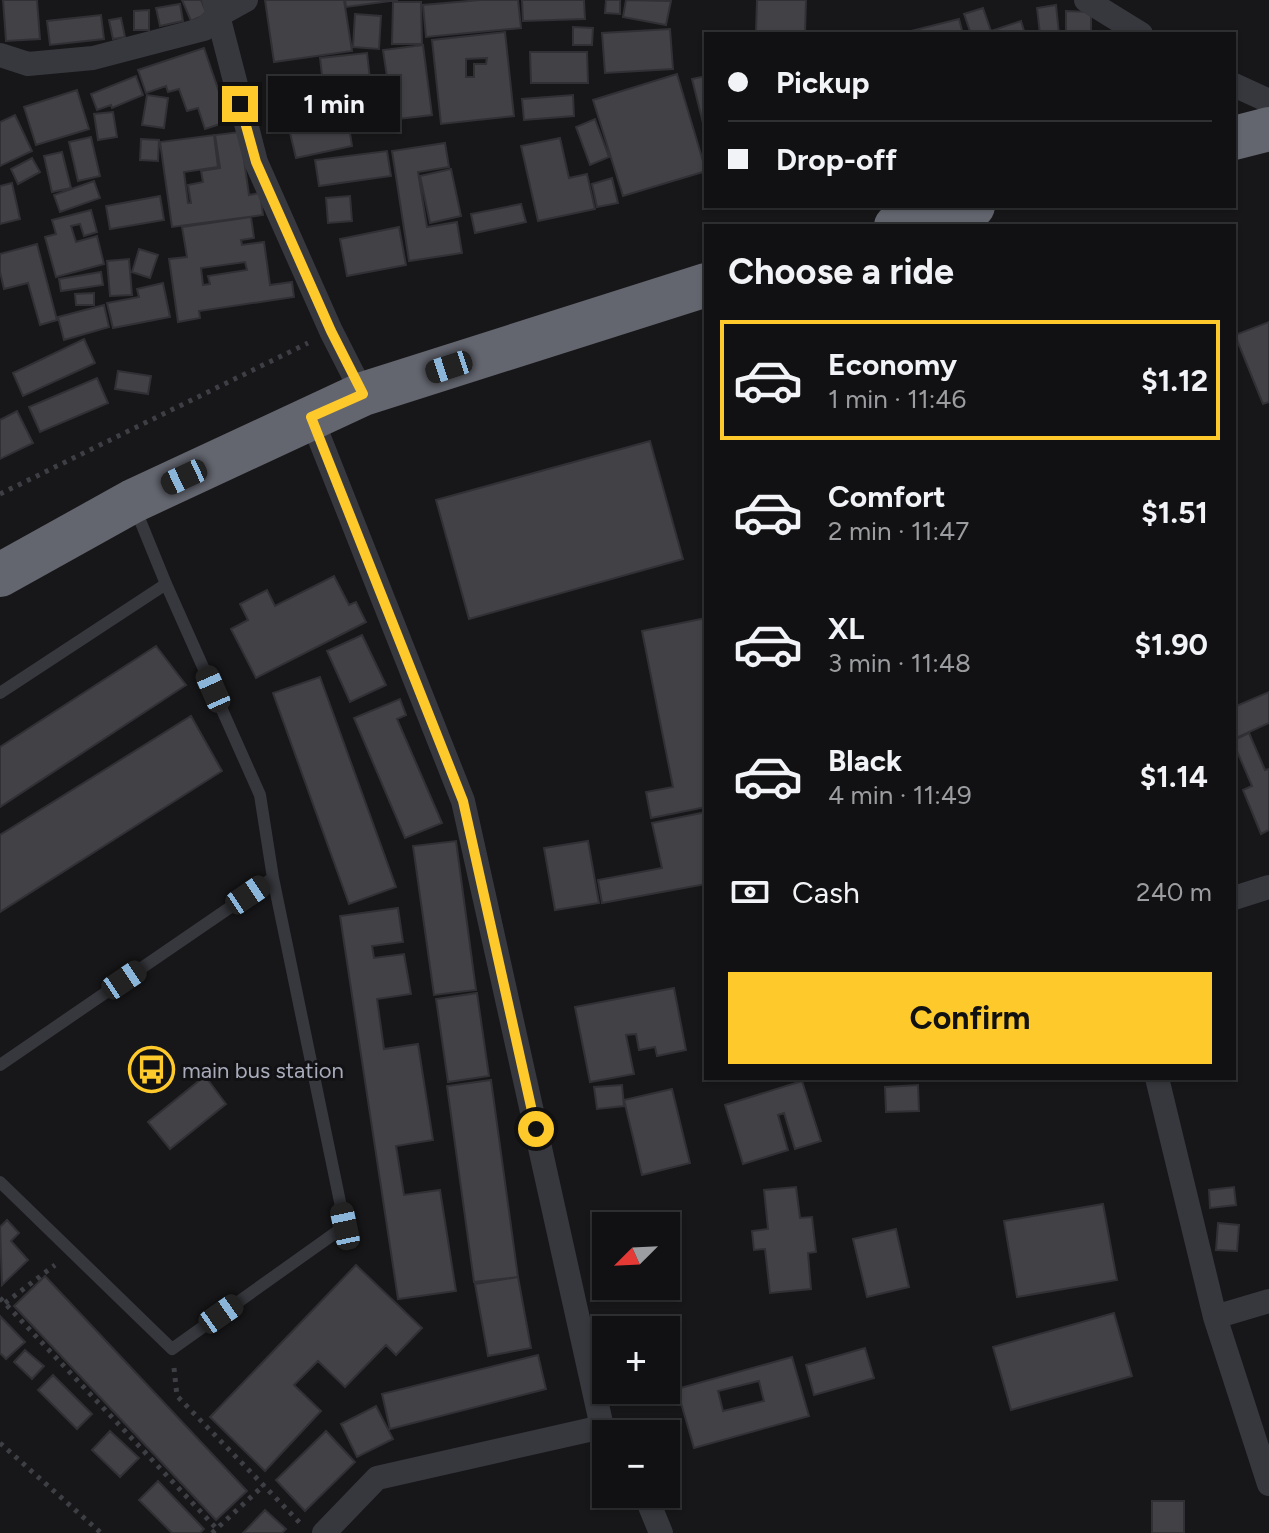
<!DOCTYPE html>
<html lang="en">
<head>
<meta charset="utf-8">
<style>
	body { margin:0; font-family:Figtree,sans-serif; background:#1a1a1c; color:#f1f3f6; height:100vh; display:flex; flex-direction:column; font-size:30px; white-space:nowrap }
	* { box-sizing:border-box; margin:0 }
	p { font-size:26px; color:#9c9da0 }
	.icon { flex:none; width:44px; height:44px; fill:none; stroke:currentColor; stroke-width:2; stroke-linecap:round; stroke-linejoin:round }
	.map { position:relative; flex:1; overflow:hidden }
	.drawer { position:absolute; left:704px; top:224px; width:532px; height:856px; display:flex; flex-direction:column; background:#111113; border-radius:0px; box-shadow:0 2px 6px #0004,0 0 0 2px #303133 }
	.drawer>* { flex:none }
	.guide { position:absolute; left:704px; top:32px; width:532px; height:176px; border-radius:0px; box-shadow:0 2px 6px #0004,0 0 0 2px #303133; display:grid; align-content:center; height:176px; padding:0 24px; background:#111113 }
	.needle { width:52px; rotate:246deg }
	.buttons { position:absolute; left:592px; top:1212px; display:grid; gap:16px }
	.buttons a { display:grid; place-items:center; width:88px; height:88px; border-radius:0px; background:#111113; box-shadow:0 2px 6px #0004,0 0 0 2px #303133; font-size:40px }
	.end { position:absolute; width:36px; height:36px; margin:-18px; border:10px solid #fec92a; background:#111; box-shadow:0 0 0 4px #111 }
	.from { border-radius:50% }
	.bubble { position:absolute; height:56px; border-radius:0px; background:#111113; box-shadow:0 2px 6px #0004,0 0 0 2px #303133; font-size:26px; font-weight:700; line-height:56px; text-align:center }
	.car { position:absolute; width:24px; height:48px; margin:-24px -12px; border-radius:10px; box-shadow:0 0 6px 2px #0007; background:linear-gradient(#222 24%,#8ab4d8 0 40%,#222 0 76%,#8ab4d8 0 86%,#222 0) }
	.guide b { display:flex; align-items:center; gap:28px; height:76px; font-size:30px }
	.guide b+b { border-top:2px solid #303133 }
	.guide i { width:20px; height:20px; background:#f1f3f6 }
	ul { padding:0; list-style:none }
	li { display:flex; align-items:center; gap:24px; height:120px; margin:0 16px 12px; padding:0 8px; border:4px solid transparent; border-radius:0px }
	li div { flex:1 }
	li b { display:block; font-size:30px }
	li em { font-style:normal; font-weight:700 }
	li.active { border-color:#fec92a }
	li>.icon { width:72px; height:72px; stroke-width:1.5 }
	h2 { padding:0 24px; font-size:36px; line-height:96px }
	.pay { display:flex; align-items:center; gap:20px; height:88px; padding:0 24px; font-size:30px }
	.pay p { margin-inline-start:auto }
	.action { display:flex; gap:16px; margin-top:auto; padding:16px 24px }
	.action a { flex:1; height:92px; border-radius:0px; background:#fec92a; color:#111; font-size:32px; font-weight:700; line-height:92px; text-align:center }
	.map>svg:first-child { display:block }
</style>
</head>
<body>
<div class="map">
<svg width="1269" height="1533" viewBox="0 0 1269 1533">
	<rect width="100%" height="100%" fill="#171719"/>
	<!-- building -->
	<path fill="#414146" stroke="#313035" stroke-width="2" fill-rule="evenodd" d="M3 0H37L40 39 6 41Z
		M182 0H201L207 14 191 21Z
		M265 0H344L352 51 274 62Z
		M345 0H398L346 7Z
		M480 0H518L521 28 426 37 423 5Z
		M522 0H584L585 19 523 21Z
		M606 0H620V14L605 13Z
		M626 0 671 1 666 25 623 17Z
		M757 0H806L805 34 756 32Z
		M393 2H421L422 44H392Z
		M180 4 183 21 160 26 156 8Z
		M1056 5 1059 34H1040L1037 8Z
		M983 8 991 31 1021 21 1025 34H971L964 14Z
		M149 10V30H134V11Z
		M1066 11 1091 12V34H1066Z
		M355 14 381 16 379 49 353 47Z
		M101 15 104 39 50 45 47 21Z
		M121 18 125 37 113 39 109 20Z
		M959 19 963 34H899Z
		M573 27 593 28 592 45H573Z
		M670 29 673 69 605 73 602 33Z
		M505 32 514 116 441 124 432 40ZM487 58 486 64H474V77H466V59Z
		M423 45 432 115 328 127 320 58 367 53 370 79 387 77 383 50Z
		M204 48 229 121 205 129 198 108 187 111 179 89 168 92 166 86 146 93 138 70Z
		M530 52H587L588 83H531Z
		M677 74 706 171 623 196 593 100Z
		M136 76 143 95 112 108 111 105 97 110 91 94Z
		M706 76V135L692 79Z
		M77 90 89 129 36 145 24 107Z
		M147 95 168 98 164 128 142 125Z
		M573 95 574 116 524 120 522 99Z
		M113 112 117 137 98 140 94 114Z
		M15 115 32 151 0 166V122Z
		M595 119 609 157 590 165 576 127Z
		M326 125 327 132 349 127 352 146 296 158 290 133Z
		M240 132 249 195 260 193 263 215 172 227 160 142 214 135 218 167 184 172 188 203H191L188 185 203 182 201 171 220 168 215 135Z
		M91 137 100 176 78 181 69 142Z
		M560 138 569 178 587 174 595 209 538 221 521 146Z
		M141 139 159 140 158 161 140 160Z
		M445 143 449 167 418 172 427 227 457 222 462 253 409 261 392 151Z
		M387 151 391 176 319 186 315 160Z
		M62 152 71 188 52 192 44 156Z
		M32 158 40 172 18 184 11 169Z
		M451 169 461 216 430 223 420 176Z
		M612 178 618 203 597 207 592 184Z
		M94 181 100 198 60 212 54 195Z
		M12 183 20 219 0 224V186Z
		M160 196 164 220 110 229 106 206Z
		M350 196 352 221 328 223 326 198Z
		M521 204 526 222 475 233 471 214Z
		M91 210 97 232 84 236 80 224 71 226 76 242 97 236 104 264 56 277 45 237 56 234 52 220Z
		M251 217 254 238 241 240 242 245 264 242 270 285 292 282 294 297 199 311 200 318 178 322 169 259 187 257 182 227ZM245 262 247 270 208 276 210 284 203 285 201 268Z
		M399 227 406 265 347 276 340 239Z
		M37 244 57 320 40 325 28 283 4 289 0 272V254Z
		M139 249 158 255 150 278 132 272Z
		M129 259 132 295 110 296 107 261Z
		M101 272 103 285 61 291 59 279Z
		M163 283 170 317 113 328 107 303 139 297 137 289Z
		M94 293V305H76L75 294Z
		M104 305 109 327 64 340 58 317Z
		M1269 322V402L1263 404 1235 335Z
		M84 339 95 363 23 396 13 373Z
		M118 371 151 376 148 394 115 389Z
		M97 378 108 403 40 432 29 407Z
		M17 411 33 443 0 459V420Z
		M650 441 683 559 469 619 436 500Z
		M334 576 349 605 356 602 366 622 256 678 231 629 248 620 240 604 267 590 275 606Z
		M706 618V807L651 818 646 792 673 787 642 631Z
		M362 635 386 685 350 702 327 651Z
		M156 646 186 685 0 807V747Z
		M320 677 396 887 349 904 273 693Z
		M1269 692V723L1234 739V707Z
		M400 699 406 715 397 719 442 823 405 838 354 718Z
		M191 716 222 771 0 912V835Z
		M1249 733 1265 770 1269 769V830L1261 834 1243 790 1252 786 1234 744V740Z
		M706 812V884L602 903 598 880 662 868 652 823Z
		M456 841 476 990 434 995 413 846Z
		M588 841 599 903 555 910 544 848Z
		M398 908 403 942 372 946 374 958 404 954 411 994 377 999 384 1049 418 1044 433 1140 396 1146 404 1195 440 1190 456 1291 398 1299 340 916Z
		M674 988 686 1050 657 1056 655 1047 639 1050 636 1034 626 1035 634 1074 590 1082 575 1007Z
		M477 993 489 1076 448 1082 436 999Z
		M205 1076 226 1104 170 1149 148 1122Z
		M491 1080 518 1277 474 1282 447 1086Z
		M802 1081 821 1141 795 1149 784 1113 778 1115 788 1150 743 1164 725 1105Z
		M622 1085 624 1106 597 1109 594 1087Z
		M918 1085 919 1111 886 1112 885 1087Z
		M672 1089 690 1163 642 1175 624 1100Z
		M796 1187 800 1218 812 1217 816 1252 808 1253 811 1289 770 1293 765 1249 754 1250 752 1231 768 1229 764 1190Z
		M1234 1187 1236 1205 1210 1208 1209 1190Z
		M1103 1204 1117 1280 1017 1297 1004 1221Z
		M7 1220 19 1233 11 1241 28 1260 2 1285 0 1227Z
		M1218 1223 1239 1225 1237 1251 1216 1250Z
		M896 1229 909 1287 867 1297 853 1239Z
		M356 1265 422 1328 396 1355 386 1345 345 1387 318 1361 294 1385 321 1411 265 1471 210 1417Z
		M45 1276 247 1491 216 1520 14 1306Z
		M518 1277 531 1348 488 1356 475 1284Z
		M1114 1313 1132 1376 1011 1410 993 1347Z
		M0 1316 25 1342 6 1359 0 1353Z
		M865 1348 874 1378 814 1395 806 1365Z
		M25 1350 44 1366 32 1379 14 1362Z
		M538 1355 546 1389 390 1429 382 1394Z
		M792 1357 809 1416 694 1448 677 1389ZM759 1381 764 1401 723 1411 718 1391Z
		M53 1375 92 1414 77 1429 38 1390Z
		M376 1406 393 1439 357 1457 341 1424Z
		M110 1431 139 1458 120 1477 92 1450Z
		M326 1431 355 1462 305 1511 276 1480Z
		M158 1481 204 1529 200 1533H172L139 1500Z
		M1152 1501H1184V1533H1152Z
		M265 1510 286 1529 282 1533H243Z"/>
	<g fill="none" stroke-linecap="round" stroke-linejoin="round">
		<!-- path -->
		<path stroke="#3d3f45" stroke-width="5" stroke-dasharray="4 6" stroke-linecap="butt" d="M0 494 308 343
			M0 1298 216 1528
			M5 1303 55 1265
			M174 1368 177 1396 301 1524
			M0 1443 101 1533
			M212 1533 264 1485"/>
		<!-- lane -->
		<path stroke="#37383e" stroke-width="12" d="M0 693 166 584
			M0 1065 273 878 260 795 166 584 135 508
			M0 1182 172 1349 345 1226 273 878"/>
		<!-- street -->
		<path stroke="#37383e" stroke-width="24" d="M214 0 256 162 331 331 363 394
			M1086 0 1141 34
			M0 55 28 64 93 58 204 29 217 16 246 0
			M1234 85 1269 101
			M311 417 463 801 602 1427 377 1478 324 1533
			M1234 898 1269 887
			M1157 1078 1215 1317 1269 1484
			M1215 1317 1269 1301
			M645 1494 661 1533"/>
		<!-- highway -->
		<path stroke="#63656f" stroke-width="44" d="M1234 138 1269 129
			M896 226 973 206
			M0 575 133 501 363 394 706 285"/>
	</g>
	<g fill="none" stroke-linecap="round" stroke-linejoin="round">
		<!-- route -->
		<path stroke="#fec92a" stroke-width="10" d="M240 104 256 162 331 331 363 394 311 417 463 801 536 1129"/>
	</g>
	<!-- icons -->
	<defs>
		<symbol id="bus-ring" viewBox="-11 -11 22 22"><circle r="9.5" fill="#121114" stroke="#fec92a" stroke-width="1.5"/><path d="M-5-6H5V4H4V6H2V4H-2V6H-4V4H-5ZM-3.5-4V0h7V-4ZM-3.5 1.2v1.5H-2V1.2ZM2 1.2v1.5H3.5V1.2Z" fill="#fec92a"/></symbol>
	</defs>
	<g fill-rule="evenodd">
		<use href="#bus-ring" x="126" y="1044" width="51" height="51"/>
	</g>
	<g text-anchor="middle" stroke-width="6" stroke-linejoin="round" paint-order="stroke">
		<!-- poi labels -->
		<g font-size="22" fill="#a8acba" stroke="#121114" text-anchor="start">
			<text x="182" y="1078">main bus station</text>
		</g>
	</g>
</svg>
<div class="buttons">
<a><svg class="needle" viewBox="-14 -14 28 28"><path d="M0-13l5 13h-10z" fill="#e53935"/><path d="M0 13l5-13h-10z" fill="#9c9da0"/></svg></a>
<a>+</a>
<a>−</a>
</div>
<i class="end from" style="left:536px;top:1129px"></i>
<i class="end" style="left:240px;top:104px"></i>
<div class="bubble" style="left:268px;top:76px;width:132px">1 min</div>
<i class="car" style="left:449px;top:367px;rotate:252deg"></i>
<i class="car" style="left:184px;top:477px;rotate:245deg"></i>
<i class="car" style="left:213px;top:689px;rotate:336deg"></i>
<i class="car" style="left:248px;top:895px;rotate:56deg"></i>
<i class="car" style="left:124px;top:980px;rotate:56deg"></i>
<i class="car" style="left:345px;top:1226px;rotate:348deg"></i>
<i class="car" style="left:221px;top:1314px;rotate:55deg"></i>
<div class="guide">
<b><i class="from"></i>Pickup</b>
<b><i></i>Drop-off</b>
</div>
<section class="drawer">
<h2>Choose a ride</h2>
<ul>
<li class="active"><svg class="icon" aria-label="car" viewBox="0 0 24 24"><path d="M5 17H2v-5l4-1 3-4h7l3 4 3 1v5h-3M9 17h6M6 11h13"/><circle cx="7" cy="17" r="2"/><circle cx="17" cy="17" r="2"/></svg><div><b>Economy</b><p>1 min · 11:46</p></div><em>$1.12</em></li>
<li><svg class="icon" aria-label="car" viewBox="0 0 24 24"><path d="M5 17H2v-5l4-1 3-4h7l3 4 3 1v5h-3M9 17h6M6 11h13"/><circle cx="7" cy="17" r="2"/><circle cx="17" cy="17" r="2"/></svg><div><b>Comfort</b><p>2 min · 11:47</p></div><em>$1.51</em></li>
<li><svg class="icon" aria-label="car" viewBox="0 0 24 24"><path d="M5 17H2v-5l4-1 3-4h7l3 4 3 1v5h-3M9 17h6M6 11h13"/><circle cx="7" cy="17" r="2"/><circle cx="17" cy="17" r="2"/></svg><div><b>XL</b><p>3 min · 11:48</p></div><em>$1.90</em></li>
<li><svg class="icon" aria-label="car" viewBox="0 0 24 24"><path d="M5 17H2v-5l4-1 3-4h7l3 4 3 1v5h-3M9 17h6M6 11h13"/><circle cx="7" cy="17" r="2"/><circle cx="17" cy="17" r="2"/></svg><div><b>Black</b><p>4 min · 11:49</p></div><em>$1.14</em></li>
</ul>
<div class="pay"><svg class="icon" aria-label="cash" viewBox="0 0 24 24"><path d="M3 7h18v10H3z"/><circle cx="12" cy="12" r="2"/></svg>Cash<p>240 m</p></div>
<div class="action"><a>Confirm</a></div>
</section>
</div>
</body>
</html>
